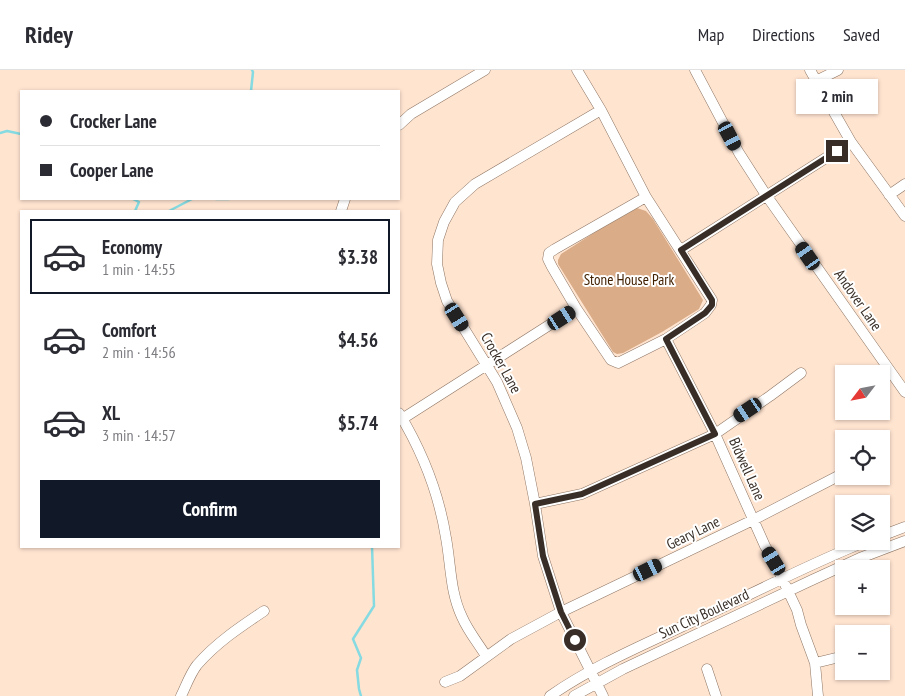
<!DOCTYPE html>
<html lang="en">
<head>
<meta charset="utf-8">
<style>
	body { margin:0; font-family:"PT Sans Narrow",sans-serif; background:#f2f2f3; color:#2b2b33; height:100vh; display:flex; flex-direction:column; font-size:19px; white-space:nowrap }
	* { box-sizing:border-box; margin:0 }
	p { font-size:16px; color:#7c7c81 }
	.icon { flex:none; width:28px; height:28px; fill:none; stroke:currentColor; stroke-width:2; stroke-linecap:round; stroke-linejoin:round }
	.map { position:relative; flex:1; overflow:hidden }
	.drawer { position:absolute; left:20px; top:140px; width:380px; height:338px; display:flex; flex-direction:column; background:#fff; border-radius:0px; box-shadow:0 1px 4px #0004 }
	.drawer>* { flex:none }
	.banner { position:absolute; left:20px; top:20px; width:380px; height:110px; border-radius:0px; box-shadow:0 1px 4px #0004; display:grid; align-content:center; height:110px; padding:0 20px; background:#fff }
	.needle { width:32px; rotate:238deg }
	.controls { position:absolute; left:835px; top:295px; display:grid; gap:10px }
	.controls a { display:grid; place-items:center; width:55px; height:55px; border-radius:0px; background:#fff; box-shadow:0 1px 4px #0004; font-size:25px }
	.end { position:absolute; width:22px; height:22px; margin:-11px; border:6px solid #382e27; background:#fff; box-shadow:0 0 0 2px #fff }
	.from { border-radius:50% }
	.bubble { position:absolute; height:35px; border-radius:0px; background:#fff; box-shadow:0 1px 4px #0004; font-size:16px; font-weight:700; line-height:35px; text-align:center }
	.car { position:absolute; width:15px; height:30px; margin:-15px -8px; border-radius:6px; box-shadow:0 0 4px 1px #0007; background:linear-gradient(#222 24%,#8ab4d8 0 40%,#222 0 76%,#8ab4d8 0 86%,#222 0) }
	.banner b { display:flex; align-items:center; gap:18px; height:48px; font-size:19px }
	.banner b+b { border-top:1px solid #e1e1e2 }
	.banner i { width:12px; height:12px; background:#2b2b33 }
	ul { padding:9px 0 0; list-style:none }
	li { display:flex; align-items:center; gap:15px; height:75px; margin:0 10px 8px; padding:0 10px; border:2px solid transparent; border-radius:0px }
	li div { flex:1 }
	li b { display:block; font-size:19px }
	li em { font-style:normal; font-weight:700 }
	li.on { border-color:#111827 }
	li>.icon { width:45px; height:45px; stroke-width:1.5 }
	.button { display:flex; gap:10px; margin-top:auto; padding:10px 20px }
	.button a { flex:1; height:58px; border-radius:0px; background:#111827; color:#fff; font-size:20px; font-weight:700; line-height:58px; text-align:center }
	header { display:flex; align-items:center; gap:30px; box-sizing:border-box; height:70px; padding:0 25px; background:#fff; border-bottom:1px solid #e1e1e2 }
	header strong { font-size:24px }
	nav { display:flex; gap:28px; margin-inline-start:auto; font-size:18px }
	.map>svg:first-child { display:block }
</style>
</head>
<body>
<header>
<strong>Ridey</strong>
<nav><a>Map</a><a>Directions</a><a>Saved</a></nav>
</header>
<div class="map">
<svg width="905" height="626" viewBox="0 0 905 626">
	<rect width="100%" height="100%" fill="#ffe4d0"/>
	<!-- green -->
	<path fill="#daac88" d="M637 138 646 141 653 149 703 230 699 239 662 262 623 283 617 284 613 282 558 194V190L561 184 600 159Z"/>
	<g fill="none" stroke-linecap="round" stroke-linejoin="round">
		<!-- stream -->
		<path stroke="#85dbe1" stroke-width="2.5" d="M251 21 253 2 252 0
			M0 63 7 61 21 64
			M133 129 139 132 135 141
			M216 129H229
			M169 141 192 129
			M361 626 359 619 357 600 361 588 353 569 374 536 372 476"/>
		<defs>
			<path id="minor" d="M577 0 601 40 646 127 712 230 711 235 705 243 666 269 618 293 611 290 576 238 552 197 548 189 549 183 555 179 646 127
				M695 0 739 83 766 125 905 322
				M810 0 851 72 905 146
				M816 11 838 0
				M601 40 475 114 455 132 444 152 438 170 437 194 441 213 447 231 497 312 517 358 526 388 535 434 543 486 561 542 603 626
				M399 55 411 44 485 0
				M889 125 905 114
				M341 141 345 129
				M681 180 851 72
				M666 269 715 364 765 476 774 491 797 540 801 555 815 593 818 626
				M399 343C422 381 439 424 446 468 451 495 450 522 462 547 468 561 478 573 486 586
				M402 349 576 238
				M535 434 582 424 715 364 770 326 801 303
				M881 466 905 457
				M815 593 844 586
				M707 599 716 626
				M445 612 460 606 511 569 561 542 753 450 844 403
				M181 626C186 616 190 604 197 595 216 573 240 557 264 541
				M550 626C596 594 648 573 698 549 754 523 809 494 867 471
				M574 626 623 599 812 510 860 488 905 471"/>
		</defs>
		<!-- minor casing -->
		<use href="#minor" stroke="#8e7664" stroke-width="11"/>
		<!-- minor -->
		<use href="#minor" stroke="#fff" stroke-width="10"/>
	</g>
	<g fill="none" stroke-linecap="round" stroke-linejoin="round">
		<!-- route -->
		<path stroke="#382e27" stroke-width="6" d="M575 570 561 542 543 486 535 434 582 424 715 364 666 269 705 243 712 235V230L681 180 837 81"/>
	</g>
	<g text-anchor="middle" stroke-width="4" stroke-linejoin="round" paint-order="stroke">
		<!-- park labels -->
		<g font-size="15" fill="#412000" stroke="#fff">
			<text x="629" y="215">Stone House Park</text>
		</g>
		<!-- street labels -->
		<g font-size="15" fill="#382e27" stroke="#fff">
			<text transform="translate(858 230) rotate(55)" y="5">Andover Lane</text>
			<text transform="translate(501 293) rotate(61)" y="5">Crocker Lane</text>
			<text transform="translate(747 399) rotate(66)" y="5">Bidwell Lane</text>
			<text transform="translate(693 463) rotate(-26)" y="5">Geary Lane</text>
			<text transform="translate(704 544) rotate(-25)" y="5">Sun City Boulevard</text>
		</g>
	</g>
</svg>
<div class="controls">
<a><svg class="needle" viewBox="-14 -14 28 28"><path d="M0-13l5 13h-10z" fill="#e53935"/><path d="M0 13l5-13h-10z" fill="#7c7c81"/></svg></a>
<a><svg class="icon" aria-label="locate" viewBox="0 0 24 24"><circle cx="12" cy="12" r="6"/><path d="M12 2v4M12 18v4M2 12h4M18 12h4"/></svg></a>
<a><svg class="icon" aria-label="layers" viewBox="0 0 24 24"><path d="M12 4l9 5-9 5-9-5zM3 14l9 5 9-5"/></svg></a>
<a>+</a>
<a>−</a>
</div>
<i class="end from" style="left:575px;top:570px"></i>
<i class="end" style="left:837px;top:81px"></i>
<div class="bubble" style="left:796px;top:9px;width:82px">2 min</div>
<i class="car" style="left:730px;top:66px;rotate:152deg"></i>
<i class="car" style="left:808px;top:186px;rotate:325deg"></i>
<i class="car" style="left:457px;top:247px;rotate:148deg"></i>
<i class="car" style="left:562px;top:248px;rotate:57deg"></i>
<i class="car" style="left:748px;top:340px;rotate:236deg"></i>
<i class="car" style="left:774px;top:491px;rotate:329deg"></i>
<i class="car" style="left:648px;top:500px;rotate:64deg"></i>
<div class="banner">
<b><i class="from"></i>Crocker Lane</b>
<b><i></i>Cooper Lane</b>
</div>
<section class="drawer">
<ul>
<li class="on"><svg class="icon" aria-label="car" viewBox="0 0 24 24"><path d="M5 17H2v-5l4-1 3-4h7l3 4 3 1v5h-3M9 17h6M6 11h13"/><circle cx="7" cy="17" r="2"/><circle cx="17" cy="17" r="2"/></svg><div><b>Economy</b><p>1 min · 14:55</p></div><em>$3.38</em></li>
<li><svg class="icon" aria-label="car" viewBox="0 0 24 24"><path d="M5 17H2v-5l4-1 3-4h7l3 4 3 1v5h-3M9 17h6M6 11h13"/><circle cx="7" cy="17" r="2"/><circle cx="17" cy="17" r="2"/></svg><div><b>Comfort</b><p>2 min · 14:56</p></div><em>$4.56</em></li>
<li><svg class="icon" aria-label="car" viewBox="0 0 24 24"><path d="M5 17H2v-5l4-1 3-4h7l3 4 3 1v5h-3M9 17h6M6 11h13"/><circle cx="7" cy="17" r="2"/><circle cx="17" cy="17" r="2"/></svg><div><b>XL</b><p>3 min · 14:57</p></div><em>$5.74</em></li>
</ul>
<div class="button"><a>Confirm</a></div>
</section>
</div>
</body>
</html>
